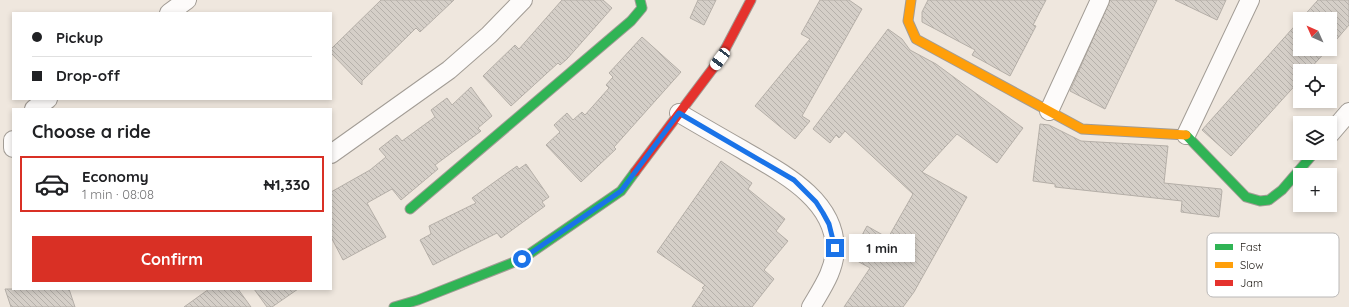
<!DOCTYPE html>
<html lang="en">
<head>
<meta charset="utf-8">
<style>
	body { margin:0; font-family:Quicksand,sans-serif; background:#f2f2f2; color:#202124; height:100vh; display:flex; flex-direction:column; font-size:15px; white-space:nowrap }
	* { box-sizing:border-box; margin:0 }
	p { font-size:13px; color:#757577 }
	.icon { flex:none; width:22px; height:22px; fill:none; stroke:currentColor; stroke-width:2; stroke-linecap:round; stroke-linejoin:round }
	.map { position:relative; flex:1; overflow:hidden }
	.details { position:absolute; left:12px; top:108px; width:320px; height:182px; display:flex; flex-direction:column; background:#fff; border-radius:0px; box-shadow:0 2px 6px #0003 }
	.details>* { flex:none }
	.banner { position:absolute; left:12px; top:12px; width:320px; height:88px; border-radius:0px; box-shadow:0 2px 6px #0003; display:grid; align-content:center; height:88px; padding:0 20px; background:#fff }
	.needle { width:26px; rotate:315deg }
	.fabs { position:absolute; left:1293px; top:12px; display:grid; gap:8px }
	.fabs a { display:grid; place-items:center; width:44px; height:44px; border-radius:0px; background:#fff; box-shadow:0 2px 6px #0003; font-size:20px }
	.end { position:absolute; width:18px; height:18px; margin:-9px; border:5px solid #1a73e8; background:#fff; box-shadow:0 0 0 2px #fff }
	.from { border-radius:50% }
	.bubble { position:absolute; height:28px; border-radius:0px; background:#fff; box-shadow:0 2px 6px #0003; font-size:13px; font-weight:800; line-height:28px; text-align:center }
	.car { position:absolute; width:12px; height:24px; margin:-12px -6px; border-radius:5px; box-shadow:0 0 3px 1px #0007; background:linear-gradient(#fff 24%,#345 0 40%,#fff 0 76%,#345 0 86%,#fff 0) }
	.banner b { display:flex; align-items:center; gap:14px; height:38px; font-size:15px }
	.banner b+b { border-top:1px solid #e0e0e0 }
	.banner i { width:10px; height:10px; background:#202124 }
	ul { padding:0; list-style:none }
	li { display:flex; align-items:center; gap:12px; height:56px; margin:0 8px 6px; padding:0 12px; border:2px solid transparent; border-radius:0px }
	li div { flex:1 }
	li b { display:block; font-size:15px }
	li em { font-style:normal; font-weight:800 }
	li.active { border-color:#d93025 }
	li>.icon { width:36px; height:36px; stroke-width:1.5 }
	h2 { padding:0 20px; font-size:18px; line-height:48px }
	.action { display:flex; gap:8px; margin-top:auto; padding:8px 20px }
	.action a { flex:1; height:46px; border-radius:0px; background:#d93025; color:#fff; font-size:16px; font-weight:800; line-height:46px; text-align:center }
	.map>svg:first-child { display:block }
</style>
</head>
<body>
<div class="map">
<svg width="1349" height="307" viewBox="0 0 1349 307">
	<defs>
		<pattern id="building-back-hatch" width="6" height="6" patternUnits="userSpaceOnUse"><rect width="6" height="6" fill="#d5cfc8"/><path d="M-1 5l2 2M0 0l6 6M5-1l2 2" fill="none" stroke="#b6b1ab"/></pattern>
	</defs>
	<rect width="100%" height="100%" fill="#efe7de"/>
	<!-- building -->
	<path fill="url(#building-back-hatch)" stroke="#b5afa8" d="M381 0H454L420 32 416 28 362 81V85L331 53V49Z
		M562 0H603L612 8 567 59 560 65 558 63 511 106 483 76 515 45 519 49Z
		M698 0H716L704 25 690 18Z
		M820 0H849L862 9 802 116 810 121 795 139 755 106 810 39 801 34Z
		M928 0H1046L1033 25 1036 26 1010 76 972 55 975 50 922 22V12Z
		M1110 0H1157L1105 109 1070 91Z
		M1175 0H1226L1217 20Z
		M1318 0H1349V25L1330 47V19H1301Z
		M1300 20V49H1328L1308 71H1300V80L1231 156 1202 130Z
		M888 29 902 39 910 50 936 64 1023 128 997 163 957 134 922 172 967 197 914 292 903 307H844L870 268 850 257 867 226 888 238 913 194 845 131 839 138 836 135 830 143 813 129Z
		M642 37 681 72 614 147 616 149 581 182 546 145 560 132 554 125 567 113 573 120 582 112 585 115 609 88 606 85 613 77 609 73Z
		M471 87 492 116 478 128 481 131 435 165 438 169 401 200 392 189 367 203 386 237 343 260 331 237V192L370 170 386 157 379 149 397 135 402 141 435 117 431 110 447 98 452 105Z
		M1040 124 1049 125 1081 141 1168 146 1164 183 1221 189 1222 191 1219 217 1181 212 1182 201 1055 187V184L1033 181Z
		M721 161 752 183 748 189 785 219 776 231 788 241 764 270 774 279 752 307H692L704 289 702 288 705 285 657 252Z
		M526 164 549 197 542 202 545 206 501 238 497 233 433 265 420 240 431 234 429 226 476 203 472 198 517 166 519 169Z
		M5 289H69L75 307H11Z
		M209 289H238L251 307H184Z
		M254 289H298L272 307H267Z"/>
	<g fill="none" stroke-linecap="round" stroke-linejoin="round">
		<defs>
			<path id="street" d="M169 13 187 0
				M34 109 48 99
				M1049 111 1100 0
				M679 113C701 126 722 138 743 150 780 172 834 198 835 248 835 270 822 288 811 307
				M1330 134 1349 112
				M1186 135 1250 0
				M13 140V148
				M331 154 449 70 489 35 523 0"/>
			<path id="fast" d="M1186 135 1246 197 1260 201 1269 200 1282 190 1314 153
				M410 209 631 21 642 8 640 0
				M394 307 418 300 522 259 621 191 635 172"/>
			<path id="slow" d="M911 0 908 21 916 39 1082 129 1186 135"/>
			<path id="jam" d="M635 172 720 59 751 0"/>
		</defs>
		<!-- street casing -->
		<use href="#street" stroke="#a29c95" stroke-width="20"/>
		<!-- fast casing -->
		<use href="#fast" stroke="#a29c95" stroke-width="11"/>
		<!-- slow casing -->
		<use href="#slow" stroke="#a29c95" stroke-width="11"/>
		<!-- jam casing -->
		<use href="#jam" stroke="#a29c95" stroke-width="11"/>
		<!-- street -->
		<use href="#street" stroke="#fdfbfa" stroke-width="18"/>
		<!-- fast -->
		<use href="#fast" stroke="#30b455" stroke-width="9"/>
		<!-- slow -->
		<use href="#slow" stroke="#ff9f0a" stroke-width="9"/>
		<!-- jam -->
		<use href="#jam" stroke="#e5322d" stroke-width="9"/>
	</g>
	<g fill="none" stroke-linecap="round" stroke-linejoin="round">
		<!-- route -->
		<path stroke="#1a73e8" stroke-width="5" d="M522 259 621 191 679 113 794 180 816 202 823 213 829 224 835 248"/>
	</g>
	<!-- legend -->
	<rect x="1207" y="233" width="132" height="64" rx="6" fill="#fff" stroke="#bab8b7" stroke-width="1"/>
	<rect x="1215" y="244" width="18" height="6" fill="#30b455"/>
	<rect x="1215" y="262" width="18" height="6" fill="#ff9f0a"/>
	<rect x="1215" y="280" width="18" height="6" fill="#e5322d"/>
	<g font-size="11" fill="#19140e">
		<text x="1240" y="251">Fast</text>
		<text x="1240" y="269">Slow</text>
		<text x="1240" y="287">Jam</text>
	</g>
</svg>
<div class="fabs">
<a><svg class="needle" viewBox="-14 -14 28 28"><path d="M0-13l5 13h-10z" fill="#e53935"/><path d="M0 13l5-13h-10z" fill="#757577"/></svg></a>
<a><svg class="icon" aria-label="locate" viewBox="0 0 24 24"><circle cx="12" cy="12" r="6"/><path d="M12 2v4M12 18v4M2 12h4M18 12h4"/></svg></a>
<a><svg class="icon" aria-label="layers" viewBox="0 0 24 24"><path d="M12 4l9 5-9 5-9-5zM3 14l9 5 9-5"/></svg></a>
<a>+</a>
</div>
<i class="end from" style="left:522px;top:259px"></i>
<i class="end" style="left:835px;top:248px"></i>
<div class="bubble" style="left:849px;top:234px;width:66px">1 min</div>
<i class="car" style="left:720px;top:59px;rotate:217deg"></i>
<div class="banner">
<b><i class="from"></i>Pickup</b>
<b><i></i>Drop-off</b>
</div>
<section class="details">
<h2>Choose a ride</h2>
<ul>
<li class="active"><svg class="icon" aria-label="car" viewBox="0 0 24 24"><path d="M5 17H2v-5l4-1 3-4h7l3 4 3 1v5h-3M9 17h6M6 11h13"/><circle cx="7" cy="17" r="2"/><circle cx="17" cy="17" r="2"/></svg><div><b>Economy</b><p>1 min · 08:08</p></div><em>₦1,330</em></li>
</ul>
<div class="action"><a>Confirm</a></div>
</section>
</div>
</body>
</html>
